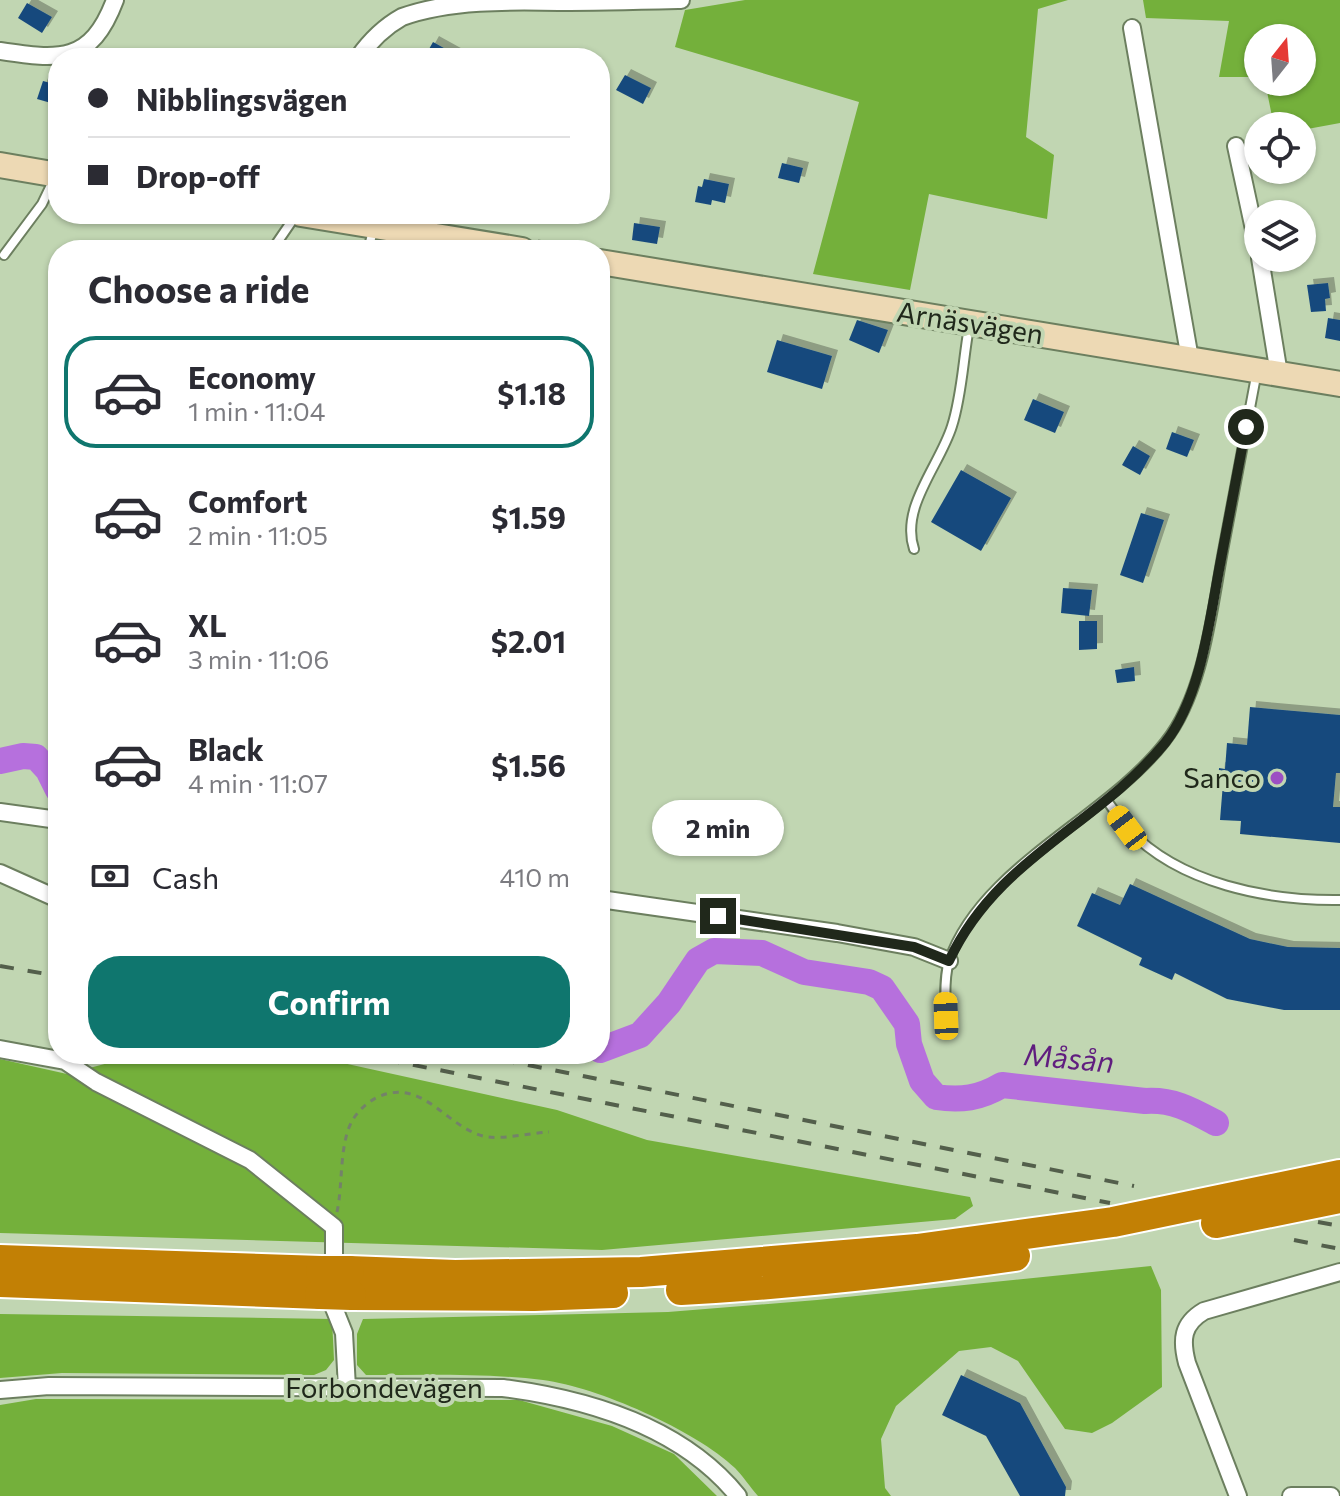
<!DOCTYPE html>
<html lang="en">
<head>
<meta charset="utf-8">
<style>
	body { margin:0; font-family:Commissioner,sans-serif; background:#f7f7f7; color:#2b2b33; height:100vh; display:flex; flex-direction:column; font-size:30px; white-space:nowrap }
	* { box-sizing:border-box; margin:0 }
	p { font-size:26px; color:#7c7c81 }
	.icon { flex:none; width:44px; height:44px; fill:none; stroke:currentColor; stroke-width:2; stroke-linecap:round; stroke-linejoin:round }
	.map { position:relative; flex:1; overflow:hidden }
	.details { position:absolute; left:48px; top:240px; width:562px; height:824px; display:flex; flex-direction:column; background:#fff; border-radius:32px; box-shadow:0 2px 6px #0004 }
	.details>* { flex:none }
	.top-card { position:absolute; left:48px; top:48px; width:562px; height:176px; border-radius:32px; box-shadow:0 2px 6px #0004; display:grid; align-content:center; height:176px; padding:0 40px; background:#fff }
	.needle { width:52px; rotate:17deg }
	.tools { position:absolute; left:1244px; top:24px; display:grid; gap:16px }
	.tools a { display:grid; place-items:center; width:72px; height:72px; border-radius:50%; background:#fff; box-shadow:0 2px 6px #0004; font-size:40px }
	.end { position:absolute; width:36px; height:36px; margin:-18px; border:10px solid #20281b; background:#fff; box-shadow:0 0 0 4px #fff }
	.from { border-radius:50% }
	.bubble { position:absolute; height:56px; border-radius:28px; background:#fff; box-shadow:0 2px 6px #0004; font-size:26px; font-weight:700; line-height:56px; text-align:center }
	.car { position:absolute; width:24px; height:48px; margin:-24px -12px; border-radius:10px; box-shadow:0 0 6px 2px #0007; background:linear-gradient(#f5c518 24%,#345 0 40%,#f5c518 0 76%,#345 0 86%,#f5c518 0) }
	.top-card b { display:flex; align-items:center; gap:28px; height:76px; font-size:30px }
	.top-card b+b { border-top:2px solid #e1e1e2 }
	.top-card i { width:20px; height:20px; background:#2b2b33 }
	ul { padding:0; list-style:none }
	li { display:flex; align-items:center; gap:24px; height:112px; margin:0 16px 12px; padding:0 24px; border:4px solid transparent; border-radius:32px }
	li div { flex:1 }
	li b { display:block; font-size:30px }
	li em { font-style:normal; font-weight:700 }
	li.current { border-color:#0f766e }
	li>.icon { width:72px; height:72px; stroke-width:1.5 }
	h2 { padding:0 40px; font-size:36px; line-height:96px }
	.pay { display:flex; align-items:center; gap:20px; height:88px; padding:0 40px; font-size:30px }
	.pay p { margin-inline-start:auto }
	.button { display:flex; gap:16px; margin-top:auto; padding:16px 40px }
	.button a { flex:1; height:92px; border-radius:32px; background:#0f766e; color:#fff; font-size:32px; font-weight:700; line-height:92px; text-align:center }
	.map>svg:first-child { display:block }
</style>
</head>
<body>
<div class="map">
<svg width="1340" height="1496" viewBox="0 0 1340 1496">
	<defs>
		<filter id="shadow"><feDropShadow dx="6" dy="-6" stdDeviation="0" flood-color="#0004"/></filter>
	</defs>
	<rect width="100%" height="100%" fill="#c1d6b2"/>
	<!-- green -->
	<path fill="#74b03b" d="M745 0H1068L1038 9 1026 137 1054 155 1047 219 929 194 910 290 813 274 859 102 675 47 685 10Z
		M1143 0H1340V123L1302 130V126H1274L1265 82H1302V38H1258V77H1219L1229 21 1146 18Z
		M142 1054H302L557 1110 647 1140 970 1197 973 1206 955 1219 602 1250 0 1233V1059L67 1074Z
		M1151 1266 1161 1290 1162 1387 1112 1423 1092 1433 1065 1429 1018 1361 991 1347 959 1351 896 1406 881 1439 885 1488 891 1496H758C750 1487 743 1476 735 1468 695 1430 597 1387 543 1380 484 1373 425 1375 366 1375L357 1365V1334L363 1319 668 1312 817 1300Z
		M0 1314 332 1319 334 1360 326 1370 314 1375 62 1373 0 1378Z
		M36 1399 519 1400 612 1426 674 1454 717 1496H0V1405Z"/>
	<g fill="none" stroke-linecap="round" stroke-linejoin="round">
		<!-- river -->
		<path stroke="#b670dd" stroke-width="26" d="M0 761 23 756 36 757 48 770 58 790
			M600 1050 640 1035 669 1003 698 960 714 951 762 953 804 972 869 982 882 988 907 1024 909 1044 922 1081 936 1097C961 1101 980 1098 1002 1085L1145 1101C1173 1099 1192 1110 1216 1123"/>
	</g>
	<!-- building -->
	<path fill="#184a7d" filter="url(#shadow)" d="M27 3 52 17 42 33 18 18Z
		M433 42 462 58H424Z
		M625 75 651 88 643 104 616 90Z
		M43 81 58 85V105L37 99Z
		M782 163 803 168 799 183 778 178Z
		M704 179 729 184 725 203 712 200 711 205 695 202 698 186 702 187Z
		M634 223 660 227 657 244 632 240Z
		M1328 283 1330 298 1325 299 1326 311 1311 312 1307 285Z
		M1328 318 1340 320V341L1325 338Z
		M857 320 888 330 879 353 849 340Z
		M777 340 832 356 822 389 767 372Z
		M1033 399 1064 412 1055 433 1024 420Z
		M1172 432 1194 440 1187 457 1166 449Z
		M1133 446 1150 456 1140 475 1122 465Z
		M961 470 1011 498 981 551 931 522Z
		M1141 513 1164 520 1143 583 1120 575Z
		M1063 588 1092 590 1089 616 1061 613Z
		M1079 621H1097V649L1079 650Z
		M1134 667 1135 681 1117 683 1115 670Z
		M1250 707 1340 715V773H1336L1333 807H1340V843L1240 834 1241 821 1220 820 1223 783H1218L1219 768 1225 769 1227 743 1247 745Z
		M1130 884 1250 939 1288 947 1340 948V1010H1284L1227 999 1175 973 1172 980 1139 965 1142 958 1077 926 1092 893 1120 905Z
		M961 1375 1020 1403 1066 1487 1065 1496H1020L986 1436 942 1415Z"/>
	<g fill="none" stroke-linecap="round" stroke-linejoin="round">
		<defs>
			<path id="lane" d="M272 250 296 215
				M368 250 374 227
				M4 255 42 204 54 179
				M914 549C900 507 940 465 952 426 962 395 963 360 969 327
				M1106 799C1113 809 1120 820 1128 829 1180 884 1268 901 1340 900
				M946 1016C945 999 944 978 949 961 981 867 1106 818 1165 742 1204 693 1212 610 1223 551 1234 491 1246 431 1257 371"/>
			<path id="street" d="M1132 28 1190 359
				M0 51C59 60 91 64 115 0
				M358 58C370 41 384 27 402 17 449 0 509 1 559 2 600 2 640 1 681 0
				M1236 146 1258 248
				M1260 258 1279 374
				M0 812 58 820
				M0 873 58 899
				M600 899 837 933 914 947 949 961
				M0 1049 65 1061
				M64 1054 65 1061 96 1082 250 1160 334 1227V1308L344 1333 347 1388
				M0 1390 49 1386 503 1388C588 1399 682 1427 738 1496
				M1238 1496 1187 1363C1181 1340 1182 1324 1204 1311L1340 1272
				M1291 1496H1331"/>
			<path id="secondary" d="M0 165 58 175
				M301 214 522 250
				M600 262 1340 384"/>
			<path id="highway" d="M1216 1223 1340 1198
				M0 1260 321 1271
				M349 1271 455 1275 641 1272 917 1249 1113 1222 1340 1175
				M0 1282 320 1294
				M681 1290C793 1284 904 1272 1015 1256
				M351 1295 534 1296 613 1293"/>
		</defs>
		<!-- lane casing -->
		<use href="#lane" stroke="#6c7f5f" stroke-width="12"/>
		<!-- street casing -->
		<use href="#street" stroke="#6c7f5f" stroke-width="20"/>
		<!-- secondary casing -->
		<use href="#secondary" stroke="#6c7f5f" stroke-width="28"/>
		<!-- highway casing -->
		<use href="#highway" stroke="#fff" stroke-width="34"/>
		<!-- path -->
		<path stroke="#748269" stroke-width="3" stroke-dasharray="6 6" stroke-linecap="butt" d="M538 241 586 249
			M337 1212C343 1185 339 1145 352 1121 358 1111 367 1102 378 1097 424 1076 448 1131 488 1137 506 1139 530 1133 549 1132"/>
		<!-- lane -->
		<use href="#lane" stroke="#fff" stroke-width="8"/>
		<!-- street -->
		<use href="#street" stroke="#fff" stroke-width="16"/>
		<!-- secondary -->
		<use href="#secondary" stroke="#edd9b4" stroke-width="24"/>
		<!-- highway -->
		<use href="#highway" stroke="#c28005" stroke-width="30"/>
		<!-- rail -->
		<path stroke="#535f4b" stroke-width="4" stroke-dasharray="14 14" stroke-linecap="butt" d="M0 966 58 976
			M358 1054 1110 1203
			M473 1054 1134 1186
			M1318 1222 1340 1226
			M1294 1240 1340 1249"/>
		<defs>
			<path id="highway-bridge" d="M321 1271H349
				M320 1294 351 1295"/>
		</defs>
		<!-- highway-bridge casing -->
		<use href="#highway-bridge" stroke="#fff" stroke-width="34" stroke-linecap="butt"/>
		<!-- highway-bridge -->
		<use href="#highway-bridge" stroke="#c28005" stroke-width="30"/>
	</g>
	<g fill="none" stroke-linecap="round" stroke-linejoin="round">
		<!-- route -->
		<path stroke="#20281b" stroke-width="10" d="M718 916 914 947 949 961C997 858 1097 826 1165 743 1200 699 1209 624 1219 570 1228 523 1237 475 1246 427"/>
	</g>
	<!-- markers -->
	<circle fill="#9c50c3" stroke="#c1d6b2" stroke-width="3" cx="1277" cy="778" r="8"/>
	<g text-anchor="middle" stroke-width="8" stroke-linejoin="round" paint-order="stroke">
		<!-- street labels -->
		<g font-size="28" fill="#20281b" stroke="#c1d6b2">
			<text transform="translate(970 323) rotate(9)" y="10">Arnäsvägen</text>
			<text x="384" y="1398">Forbondevägen</text>
		</g>
		<!-- poi labels -->
		<g font-size="28" fill="#20281b" stroke="#c1d6b2" text-anchor="end">
			<text x="1261" y="788">Sanco</text>
		</g>
		<!-- water labels -->
		<g font-size="30" font-style="italic" fill="#601d7f" stroke="#c1d6b2">
			<text transform="translate(1069 1059) rotate(5)" y="10">Måsån</text>
		</g>
	</g>
</svg>
<div class="tools">
<a><svg class="needle" viewBox="-14 -14 28 28"><path d="M0-13l5 13h-10z" fill="#e53935"/><path d="M0 13l5-13h-10z" fill="#7c7c81"/></svg></a>
<a><svg class="icon" aria-label="locate" viewBox="0 0 24 24"><circle cx="12" cy="12" r="6"/><path d="M12 2v4M12 18v4M2 12h4M18 12h4"/></svg></a>
<a><svg class="icon" aria-label="layers" viewBox="0 0 24 24"><path d="M12 4l9 5-9 5-9-5zM3 14l9 5 9-5"/></svg></a>
</div>
<i class="end from" style="left:1246px;top:427px"></i>
<i class="end" style="left:718px;top:916px"></i>
<div class="bubble" style="left:652px;top:800px;width:132px">2 min</div>
<i class="car" style="left:1127px;top:828px;rotate:323deg"></i>
<i class="car" style="left:946px;top:1016px;rotate:358deg"></i>
<div class="top-card">
<b><i class="from"></i>Nibblingsvägen</b>
<b><i></i>Drop-off</b>
</div>
<section class="details">
<h2>Choose a ride</h2>
<ul>
<li class="current"><svg class="icon" aria-label="car" viewBox="0 0 24 24"><path d="M5 17H2v-5l4-1 3-4h7l3 4 3 1v5h-3M9 17h6M6 11h13"/><circle cx="7" cy="17" r="2"/><circle cx="17" cy="17" r="2"/></svg><div><b>Economy</b><p>1 min · 11:04</p></div><em>$1.18</em></li>
<li><svg class="icon" aria-label="car" viewBox="0 0 24 24"><path d="M5 17H2v-5l4-1 3-4h7l3 4 3 1v5h-3M9 17h6M6 11h13"/><circle cx="7" cy="17" r="2"/><circle cx="17" cy="17" r="2"/></svg><div><b>Comfort</b><p>2 min · 11:05</p></div><em>$1.59</em></li>
<li><svg class="icon" aria-label="car" viewBox="0 0 24 24"><path d="M5 17H2v-5l4-1 3-4h7l3 4 3 1v5h-3M9 17h6M6 11h13"/><circle cx="7" cy="17" r="2"/><circle cx="17" cy="17" r="2"/></svg><div><b>XL</b><p>3 min · 11:06</p></div><em>$2.01</em></li>
<li><svg class="icon" aria-label="car" viewBox="0 0 24 24"><path d="M5 17H2v-5l4-1 3-4h7l3 4 3 1v5h-3M9 17h6M6 11h13"/><circle cx="7" cy="17" r="2"/><circle cx="17" cy="17" r="2"/></svg><div><b>Black</b><p>4 min · 11:07</p></div><em>$1.56</em></li>
</ul>
<div class="pay"><svg class="icon" aria-label="cash" viewBox="0 0 24 24"><path d="M3 7h18v10H3z"/><circle cx="12" cy="12" r="2"/></svg>Cash<p>410 m</p></div>
<div class="button"><a>Confirm</a></div>
</section>
</div>
</body>
</html>
